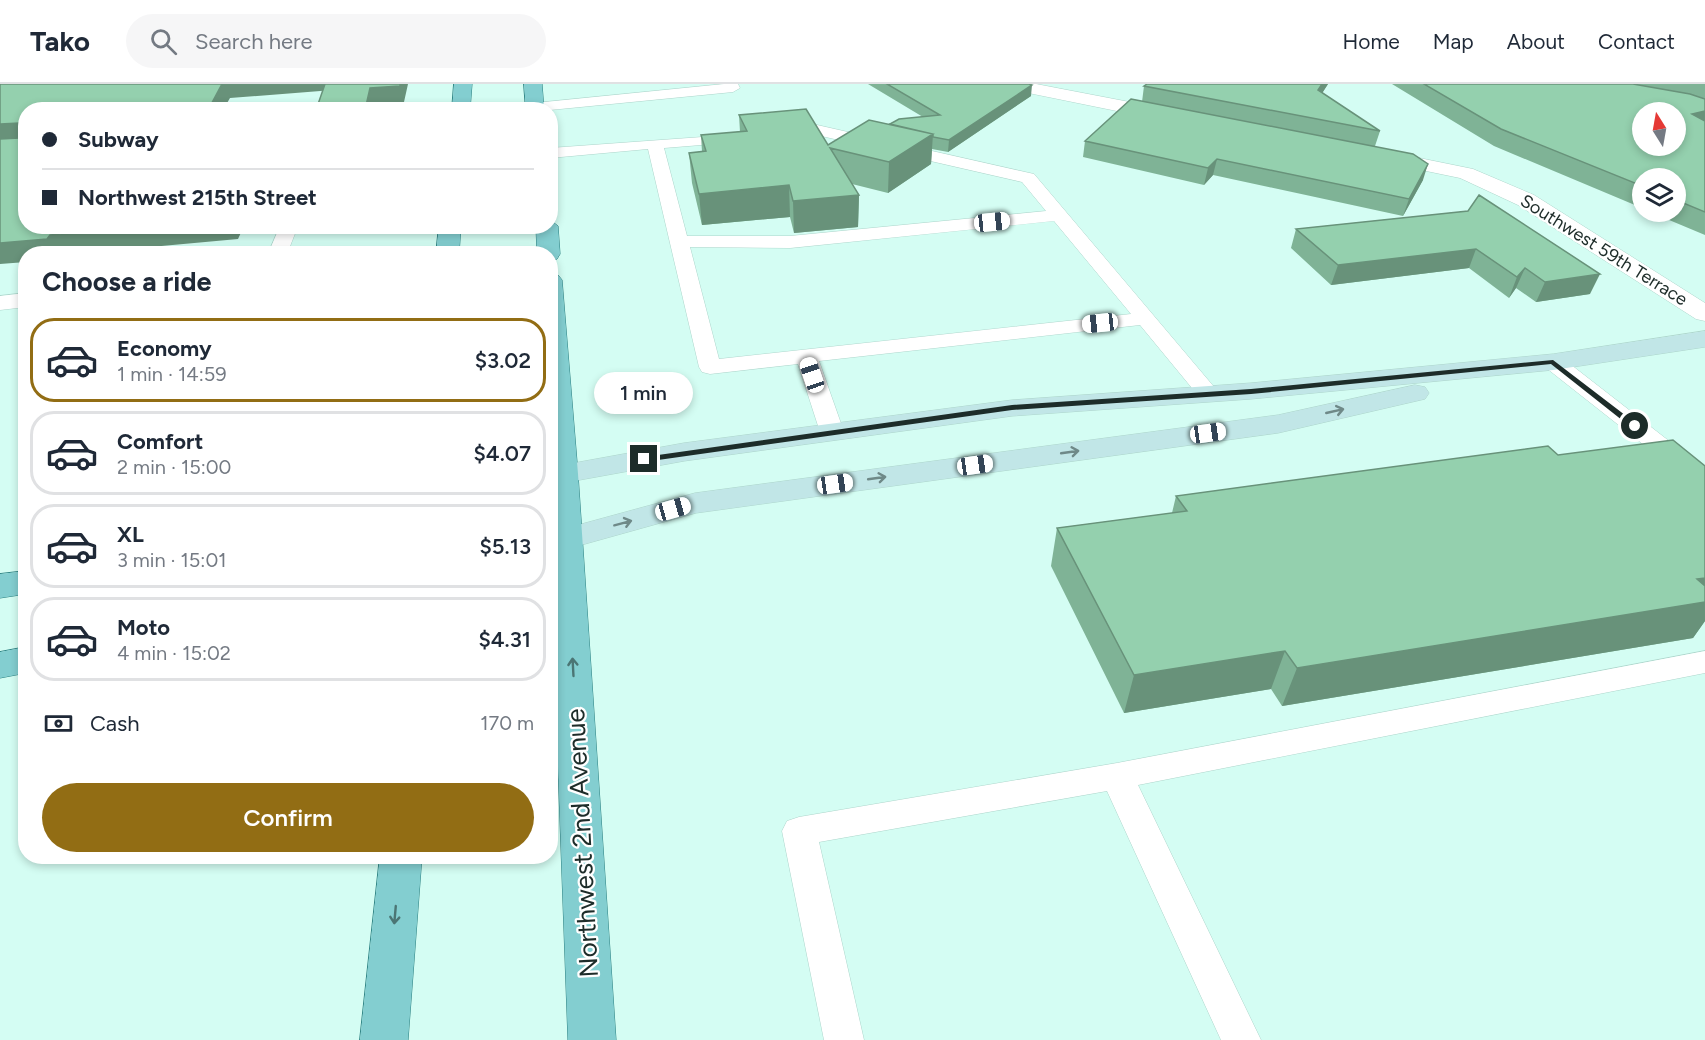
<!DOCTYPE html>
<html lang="en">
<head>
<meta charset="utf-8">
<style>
	body { margin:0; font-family:Figtree,sans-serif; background:#f6f6f7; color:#1f2937; height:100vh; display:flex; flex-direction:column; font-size:22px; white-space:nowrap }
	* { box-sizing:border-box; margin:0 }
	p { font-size:20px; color:#747a83 }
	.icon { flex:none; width:33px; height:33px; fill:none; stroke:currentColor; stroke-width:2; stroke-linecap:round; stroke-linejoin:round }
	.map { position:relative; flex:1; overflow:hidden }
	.details { position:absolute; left:18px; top:162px; width:540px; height:618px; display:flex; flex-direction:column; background:#fff; border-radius:24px; box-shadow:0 3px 9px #0003 }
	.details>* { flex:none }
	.banner { position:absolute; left:18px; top:18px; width:540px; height:132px; border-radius:24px; box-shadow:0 3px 9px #0003; display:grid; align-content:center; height:132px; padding:0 24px; background:#fff }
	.needle { width:39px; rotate:349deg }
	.buttons { position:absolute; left:1632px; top:18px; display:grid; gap:12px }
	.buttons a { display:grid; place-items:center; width:54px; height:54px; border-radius:50%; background:#fff; box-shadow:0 3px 9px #0003; font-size:30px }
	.end { position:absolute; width:27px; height:27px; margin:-14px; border:8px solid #1d2c29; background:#fff; box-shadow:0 0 0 3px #fff }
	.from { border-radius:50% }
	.bubble { position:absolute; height:42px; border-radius:21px; background:#fff; box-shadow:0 3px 9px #0003; font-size:20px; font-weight:600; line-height:42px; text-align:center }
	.car { position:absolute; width:18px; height:36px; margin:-18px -9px; border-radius:8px; box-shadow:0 0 4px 2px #0007; background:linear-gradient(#fff 24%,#345 0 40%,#fff 0 76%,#345 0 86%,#fff 0) }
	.banner b { display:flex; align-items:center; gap:21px; height:57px; font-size:22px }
	.banner b+b { border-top:2px solid #e0e1e3 }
	.banner i { width:15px; height:15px; background:#1f2937 }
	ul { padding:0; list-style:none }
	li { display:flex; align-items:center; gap:18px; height:84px; margin:0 12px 9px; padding:0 12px; border:3px solid #e0e1e3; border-radius:24px }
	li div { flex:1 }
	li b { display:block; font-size:22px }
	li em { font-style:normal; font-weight:600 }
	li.current { border-color:#926d14 }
	li>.icon { width:54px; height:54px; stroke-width:1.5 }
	h2 { padding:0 24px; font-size:27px; line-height:72px }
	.pay { display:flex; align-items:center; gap:15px; height:66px; padding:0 24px; font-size:22px }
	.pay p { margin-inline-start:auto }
	.action { display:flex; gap:12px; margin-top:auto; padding:12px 24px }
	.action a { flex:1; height:69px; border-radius:36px; background:#926d14; color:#fff; font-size:24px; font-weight:600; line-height:69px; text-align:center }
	header { display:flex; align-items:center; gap:36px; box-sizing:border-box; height:84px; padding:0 30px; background:#fff; border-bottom:2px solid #e0e1e3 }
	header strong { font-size:28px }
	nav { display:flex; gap:33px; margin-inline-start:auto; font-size:21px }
	.search { width:420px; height:54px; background:#f6f6f7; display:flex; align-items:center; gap:15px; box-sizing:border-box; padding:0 21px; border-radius:33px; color:#747a83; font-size:22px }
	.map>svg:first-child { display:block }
</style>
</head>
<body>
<header>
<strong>Tako</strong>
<div class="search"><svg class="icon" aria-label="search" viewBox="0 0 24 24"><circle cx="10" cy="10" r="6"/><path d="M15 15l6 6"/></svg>Search here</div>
<nav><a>Home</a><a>Map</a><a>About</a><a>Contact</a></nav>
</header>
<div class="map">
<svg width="1705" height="956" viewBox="0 0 1705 956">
	<rect width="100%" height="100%" fill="#d4fdf3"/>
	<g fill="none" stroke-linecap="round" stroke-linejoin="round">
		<defs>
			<path id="lane" d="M724 0H738L740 4 733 8 550 26H529L528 23 535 19Z
				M817 41 1034 90 1220 310 1217 315 1209 317 1201 315 1140 241 819 277 844 348 840 353 832 355 824 353 820 348 798 280 710 290 702 288 699 283 648 65 550 74V64L744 50 746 53 744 56 738 58 664 64 687 152H790L1046 127 1022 98 817 51 782 54 774 49 782 44ZM1054 137 1131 230 719 275 690 163 790 164Z
				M280 142H298L287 170H268Z
				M1553 271 1561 273 1705 385V405L1696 402 1545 283 1542 278 1545 273Z
				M1705 567V589L1138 701 1261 956H1221L1107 707 819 758 864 956H824L782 747 787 737 799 733 1117 679Z"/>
			<path id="street" d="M1000 0H1036L1166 25 1173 27 1175 31 1173 35 1166 37 1009 5 1003 4Z
				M1385 67 1473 85 1534 111 1705 219V237L1696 235 1518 121 1460 94 1378 77 1375 73 1378 69Z
				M26 209V223L0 226V212Z"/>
			<path id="secondary" d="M1705 247V263L1553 286 1251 315 1012 332 684 377 563 399 550 394 552 383 684 359 1012 316 1251 299 1553 270Z
				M1415 301 1425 303 1429 309 1425 315 1278 349 696 429 567 465 556 461 551 454 556 447 695 409 1278 331Z"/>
			<path id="primary" d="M454 0H472L470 26H452Z
				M524 0H542L544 26H526Z
				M550 136 558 142 560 170 557 175 550 177V170H537L536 142H550Z
				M439 142H461L459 170H436Z
				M550 189 558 191 562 196 578 390 616 956H568L550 463Z
				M26 487V510L0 514V490Z
				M26 563V589L0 594V568Z
				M380 772H422L408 956H360Z"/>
		</defs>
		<!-- lane casing -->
		<use href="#lane" stroke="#add5cb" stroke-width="1"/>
		<!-- street casing -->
		<use href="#street" stroke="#add5cb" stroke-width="1"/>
		<!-- secondary casing -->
		<use href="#secondary" stroke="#add5cb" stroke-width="1"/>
		<!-- primary casing -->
		<use href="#primary" stroke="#2a8081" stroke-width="1"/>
		<!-- lane -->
		<use href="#lane" fill="#fff" fill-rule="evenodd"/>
		<!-- street -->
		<use href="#street" fill="#fff" fill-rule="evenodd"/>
		<!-- secondary -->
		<use href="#secondary" fill="#c1e6e7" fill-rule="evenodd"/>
		<!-- primary -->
		<use href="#primary" fill="#83ced0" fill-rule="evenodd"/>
	</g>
	<!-- wall -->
	<path fill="#7fb396" d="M868 0H1029L1031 12 948 68 932 65 931 80 888 109 852 100 859 111 858 143 794 149 790 133 702 141 692 99 689 69 702 68 701 51 740 48 739 31 828 61 890 40 923 33Z
		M1328 0 1322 9 1380 47 1375 62 1423 96 1403 132 1213 91 1204 101 1083 73 1085 57 1142 18 1144 2Z
		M1392 0H1705V151L1650 128H1676V94H1642V124L1494 62Z
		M1468 127 1590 210 1536 218 1516 204 1509 214 1469 184 1331 201 1291 164 1296 145Z
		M1558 371 1705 382V537L1693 554 1282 622 1271 605 1124 629 1051 482 1057 444 1172 429 1176 412Z"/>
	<!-- shaded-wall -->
	<path fill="#68927a" d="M222 0H332L333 6 230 14 223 26H208Z
		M400 0H408L404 18 375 21 374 26H365L370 4Z
		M1322 0H1328L1314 22 1318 6Z
		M1032 1 1031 12 948 68 949 56Z
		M1705 27V42L1692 30Z
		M19 39 26 52 0 58V40Z
		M933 50 931 80 888 109 889 78Z
		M1217 75 1213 91 1204 101 1208 84Z
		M1428 80 1423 96 1403 132 1409 115Z
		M789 101 790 133 702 141 699 110Z
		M859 111 858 143 794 149 793 117Z
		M153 142H244L238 155 74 170H26V178L0 180V159L50 151Z
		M255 142H278L276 145 256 147Z
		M1476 165 1469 184 1331 201 1338 181Z
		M1525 184 1516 204 1509 214 1517 193Z
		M1600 190 1590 210 1536 218 1545 198Z
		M1705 494V537L1693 554 1282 622 1297 584Z
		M1285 567 1271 605 1124 629 1134 591Z"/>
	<!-- building -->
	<path fill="#94d0ae" stroke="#68927a" stroke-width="1.5" fill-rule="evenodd" d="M0 0H222L208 26H26V142H153L50 151 47 155 0 159V55L19 54V39L0 40Z
		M325 0H400V2L370 4 365 26H316Z
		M887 0H1029L1032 1 949 56 933 53V50L890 40 899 35 940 31Z
		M1147 0H1322L1318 6 1380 47 1144 2Z
		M1424 0H1633L1690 10 1705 15V27L1692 30 1705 37V128L1676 116V94H1642V102L1501 45ZM1642 28H1676V62H1642Z
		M1131 15 1413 70 1428 80 1409 115 1217 75 1208 84 1085 57Z
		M806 25 828 61 869 36 933 50 889 78 830 64 859 111 793 117 789 101 699 110 689 69 706 67 701 51 747 47 739 31Z
		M1479 111 1600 190 1545 198 1525 184 1517 193 1476 165 1338 181 1296 145 1468 127Z
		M1673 356 1705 382V494L1697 495 1705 502V518L1297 584 1285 567 1134 591 1057 444 1187 427 1176 412 1548 362 1558 371Z"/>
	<!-- one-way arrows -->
	<defs><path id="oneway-shaft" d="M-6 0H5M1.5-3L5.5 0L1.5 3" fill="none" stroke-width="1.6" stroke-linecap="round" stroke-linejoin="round" transform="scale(1.5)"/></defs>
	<g stroke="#6f8988">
		<use href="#oneway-shaft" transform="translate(1335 327) rotate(-13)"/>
		<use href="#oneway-shaft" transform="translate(1070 368) rotate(-8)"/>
		<use href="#oneway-shaft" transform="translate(877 394) rotate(-8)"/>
		<use href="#oneway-shaft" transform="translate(623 439) rotate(-15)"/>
	</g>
	<g stroke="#4b7574">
		<use href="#oneway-shaft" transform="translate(573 583) rotate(-93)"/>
		<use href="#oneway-shaft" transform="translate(395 831) rotate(95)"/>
	</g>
	<!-- route -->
	<path fill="#1d2c29" d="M1553 276 1638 341V344H1632L1551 280 1251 310 1012 326 644 378 639 375 644 373 1012 321 1251 305Z"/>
	<g text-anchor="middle" stroke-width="4.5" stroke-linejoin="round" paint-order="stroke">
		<!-- far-street labels -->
		<g font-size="18" fill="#1d2c29" stroke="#fff">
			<text transform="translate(1604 166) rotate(32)" y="6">Southwest 59th Terrace</text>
		</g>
		<!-- near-street labels -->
		<g font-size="26" fill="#1d2c29" stroke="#fff">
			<text transform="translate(582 759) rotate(-93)" y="9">Northwest 2nd Avenue</text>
		</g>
	</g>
</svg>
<div class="buttons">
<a><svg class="needle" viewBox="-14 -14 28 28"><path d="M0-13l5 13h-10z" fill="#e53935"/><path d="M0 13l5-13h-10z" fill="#747a83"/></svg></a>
<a><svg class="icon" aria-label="layers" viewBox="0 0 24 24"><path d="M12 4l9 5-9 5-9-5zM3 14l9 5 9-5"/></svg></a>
</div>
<i class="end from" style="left:1635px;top:342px"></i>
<i class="end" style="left:644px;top:375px"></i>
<div class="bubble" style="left:594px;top:288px;width:99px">1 min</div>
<i class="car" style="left:992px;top:138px;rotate:84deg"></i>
<i class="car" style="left:1100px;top:239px;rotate:264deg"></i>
<i class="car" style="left:812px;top:291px;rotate:341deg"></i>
<i class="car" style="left:1208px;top:349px;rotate:82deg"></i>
<i class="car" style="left:975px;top:381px;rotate:82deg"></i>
<i class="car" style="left:835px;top:400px;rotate:82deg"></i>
<i class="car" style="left:673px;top:425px;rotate:74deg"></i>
<div class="banner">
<b><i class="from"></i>Subway</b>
<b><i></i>Northwest 215th Street</b>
</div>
<section class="details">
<h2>Choose a ride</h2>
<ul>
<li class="current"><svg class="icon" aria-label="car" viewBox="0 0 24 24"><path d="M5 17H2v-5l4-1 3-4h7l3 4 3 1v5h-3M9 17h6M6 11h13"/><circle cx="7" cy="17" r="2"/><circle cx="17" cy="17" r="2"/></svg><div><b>Economy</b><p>1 min · 14:59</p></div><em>$3.02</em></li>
<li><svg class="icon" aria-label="car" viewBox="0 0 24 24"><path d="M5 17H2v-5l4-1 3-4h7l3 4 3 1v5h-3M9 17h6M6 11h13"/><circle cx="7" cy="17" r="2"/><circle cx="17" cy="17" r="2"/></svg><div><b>Comfort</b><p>2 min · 15:00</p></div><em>$4.07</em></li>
<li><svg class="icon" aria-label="car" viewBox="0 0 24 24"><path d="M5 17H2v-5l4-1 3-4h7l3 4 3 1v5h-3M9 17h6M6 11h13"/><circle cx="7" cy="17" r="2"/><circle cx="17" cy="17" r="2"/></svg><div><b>XL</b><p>3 min · 15:01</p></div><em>$5.13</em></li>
<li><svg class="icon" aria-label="car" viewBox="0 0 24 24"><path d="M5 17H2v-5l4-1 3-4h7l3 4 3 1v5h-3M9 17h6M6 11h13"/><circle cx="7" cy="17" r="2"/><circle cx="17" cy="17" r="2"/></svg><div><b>Moto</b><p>4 min · 15:02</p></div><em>$4.31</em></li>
</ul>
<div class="pay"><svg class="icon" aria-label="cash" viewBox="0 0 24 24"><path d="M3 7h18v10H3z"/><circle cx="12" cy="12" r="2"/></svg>Cash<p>170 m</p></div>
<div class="action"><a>Confirm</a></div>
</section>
</div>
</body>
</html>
